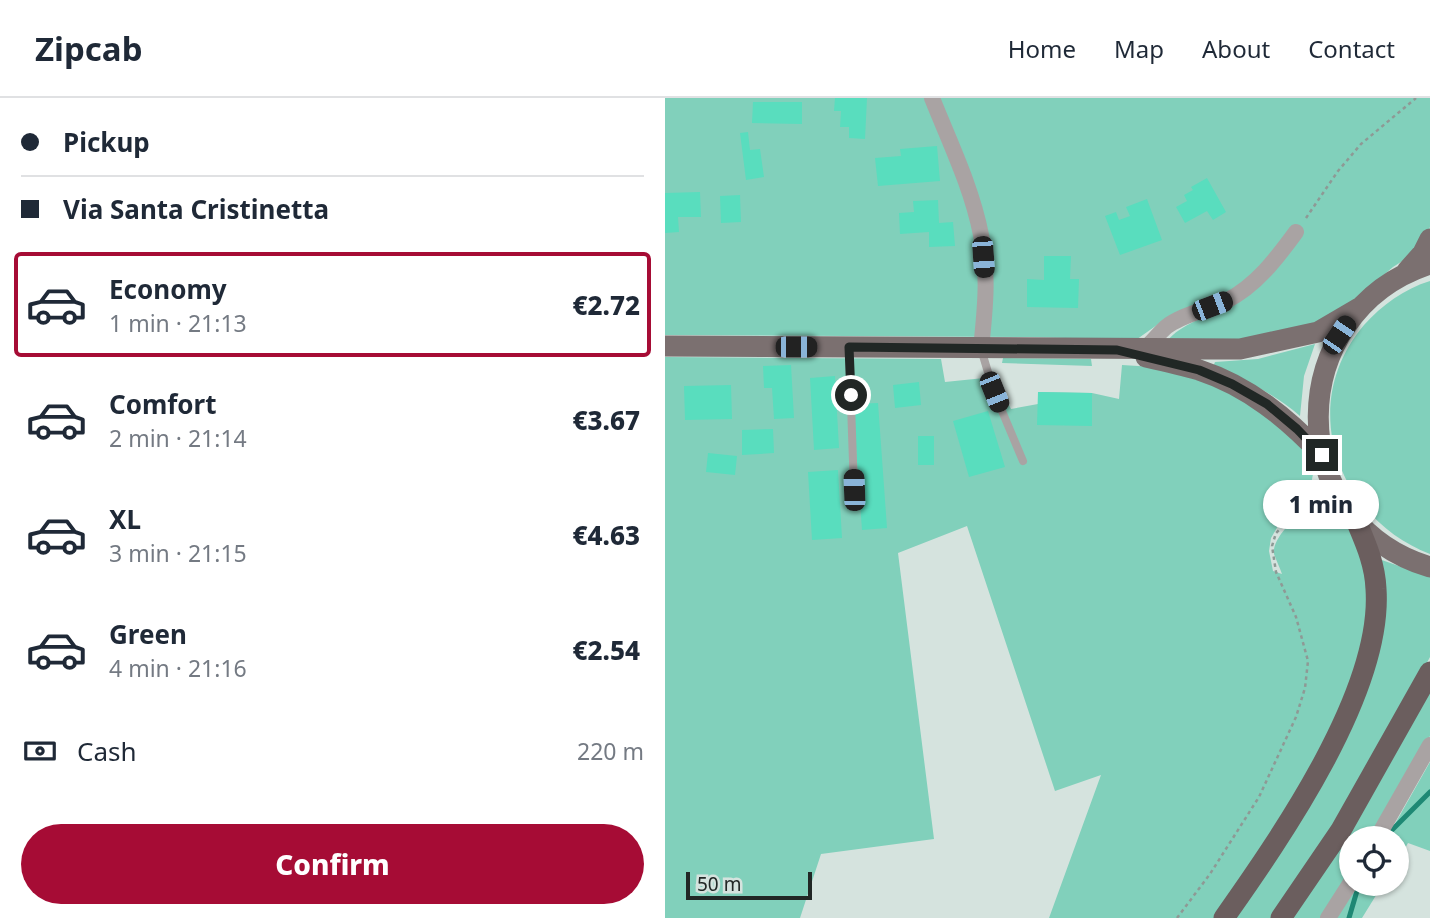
<!DOCTYPE html>
<html lang="en">
<head>
<meta charset="utf-8">
<style>
	body { margin:0; font-family:"Noto Sans",sans-serif; background:#f6f6f7; color:#1f2937; height:100vh; display:flex; flex-direction:column; font-size:26px; white-space:nowrap }
	* { box-sizing:border-box; margin:0 }
	p { font-size:23px; color:#747a83 }
	.icon { flex:none; width:38px; height:38px; fill:none; stroke:currentColor; stroke-width:2; stroke-linecap:round; stroke-linejoin:round }
	.map { position:relative; flex:1; overflow:hidden }
	.panel { display:flex; flex-direction:column; background:#fff; width:665px }
	.panel>* { flex:none }
	.hud { display:grid; align-content:center; height:154px; padding:0 21px; background:#fff }
	.controls { position:absolute; left:674px; top:728px; display:grid; gap:14px }
	.controls a { display:grid; place-items:center; width:70px; height:70px; border-radius:50%; background:#fff; box-shadow:0 2px 5px #0004; font-size:35px }
	.scale { position:absolute; left:21px; bottom:18px; width:126px; box-sizing:border-box; padding-left:7px; border:4px solid #212725; border-top:0; font-size:19px; line-height:24px; white-space:nowrap; color:#212725; -webkit-text-stroke:5px #d5e3de; paint-order:stroke }
	.end { position:absolute; width:32px; height:32px; margin:-16px; border:9px solid #212725; background:#fff; box-shadow:0 0 0 4px #fff }
	.from { border-radius:50% }
	.bubble { position:absolute; height:49px; border-radius:24px; background:#fff; box-shadow:0 2px 5px #0004; font-size:23px; font-weight:800; line-height:49px; text-align:center }
	.car { position:absolute; width:21px; height:42px; margin:-21px -10px; border-radius:9px; box-shadow:0 0 5px 2px #0007; background:linear-gradient(#222 24%,#8ab4d8 0 40%,#222 0 76%,#8ab4d8 0 86%,#222 0) }
	.hud b { display:flex; align-items:center; gap:24px; height:66px; font-size:26px }
	.hud b+b { border-top:2px solid #e0e1e3 }
	.hud i { width:18px; height:18px; background:#1f2937 }
	ul { padding:0; list-style:none }
	li { display:flex; align-items:center; gap:21px; height:105px; margin:0 14px 10px; padding:0 7px; border:4px solid transparent; border-radius:7px }
	li div { flex:1 }
	li b { display:block; font-size:26px }
	li em { font-style:normal; font-weight:800 }
	li.current { border-color:#a60c35 }
	li>.icon { width:63px; height:63px; stroke-width:1.5 }
	.pay { display:flex; align-items:center; gap:18px; height:77px; padding:0 21px; font-size:26px }
	.pay p { margin-inline-start:auto }
	.action { display:flex; gap:14px; margin-top:auto; padding:14px 21px }
	.action a { flex:1; height:80px; border-radius:42px; background:#a60c35; color:#fff; font-size:28px; font-weight:800; line-height:80px; text-align:center }
	header { display:flex; align-items:center; gap:42px; box-sizing:border-box; height:98px; padding:0 35px; background:#fff; border-bottom:2px solid #e0e1e3 }
	header strong { font-size:33px }
	nav { display:flex; gap:38px; margin-inline-start:auto; font-size:24px }
	main { display:flex; flex:1; min-height:0 }
	.map>svg:first-child { display:block }
</style>
</head>
<body>
<header>
<strong>Zipcab</strong>
<nav><a>Home</a><a>Map</a><a>About</a><a>Contact</a></nav>
</header>
<main>
<section class="panel">
<div class="hud">
<b><i class="from"></i>Pickup</b>
<b><i></i>Via Santa Cristinetta</b>
</div>
<ul>
<li class="current"><svg class="icon" aria-label="car" viewBox="0 0 24 24"><path d="M5 17H2v-5l4-1 3-4h7l3 4 3 1v5h-3M9 17h6M6 11h13"/><circle cx="7" cy="17" r="2"/><circle cx="17" cy="17" r="2"/></svg><div><b>Economy</b><p>1 min · 21:13</p></div><em>€2.72</em></li>
<li><svg class="icon" aria-label="car" viewBox="0 0 24 24"><path d="M5 17H2v-5l4-1 3-4h7l3 4 3 1v5h-3M9 17h6M6 11h13"/><circle cx="7" cy="17" r="2"/><circle cx="17" cy="17" r="2"/></svg><div><b>Comfort</b><p>2 min · 21:14</p></div><em>€3.67</em></li>
<li><svg class="icon" aria-label="car" viewBox="0 0 24 24"><path d="M5 17H2v-5l4-1 3-4h7l3 4 3 1v5h-3M9 17h6M6 11h13"/><circle cx="7" cy="17" r="2"/><circle cx="17" cy="17" r="2"/></svg><div><b>XL</b><p>3 min · 21:15</p></div><em>€4.63</em></li>
<li><svg class="icon" aria-label="car" viewBox="0 0 24 24"><path d="M5 17H2v-5l4-1 3-4h7l3 4 3 1v5h-3M9 17h6M6 11h13"/><circle cx="7" cy="17" r="2"/><circle cx="17" cy="17" r="2"/></svg><div><b>Green</b><p>4 min · 21:16</p></div><em>€2.54</em></li>
</ul>
<div class="pay"><svg class="icon" aria-label="cash" viewBox="0 0 24 24"><path d="M3 7h18v10H3z"/><circle cx="12" cy="12" r="2"/></svg>Cash<p>220 m</p></div>
<div class="action"><a>Confirm</a></div>
</section>
<div class="map">
<svg width="765" height="820" viewBox="0 0 765 820">
	<rect width="100%" height="100%" fill="#d5e3de"/>
	<!-- green -->
	<path fill="#81d0bb" d="M0 0H765V129L761 139 739 162 728 169 666 222 608 239 500 246C512 228 537 221 555 211L499 222 468 244 435 241 365 239 0 237Z
		M765 183V456C672 420 631 307 699 227 717 207 739 191 765 183Z
		M650 246 639 278 635 318C610 296 579 281 548 269L550 264 593 261Z
		M0 259 276 261 280 284 329 279 346 311 373 306V294L427 295 454 301 457 267 489 269 531 279 580 300 641 353 648 376 645 392 624 419 613 428 606 440 604 453 608 473 617 476C615 470 611 462 609 456 608 449 612 442 616 436 643 397 694 416 700 461 703 480 704 505 703 524 702 536 697 549 694 560 667 656 603 738 550 820H384L436 677 390 693 302 428 233 455 269 741 156 756 135 820H0Z
		M338 260 426 261 427 268 337 265Z
		M714 461 765 479V559L685 706 607 820H564L691 609Z
		M765 593V638L707 740H686V774L656 820H624Z
		M765 664V753L743 745 732 764V740H722Z
		M694 786H718L697 820H671Z"/>
	<g fill="none" stroke-linecap="round" stroke-linejoin="round">
		<!-- stream -->
		<path stroke="#1e8874" stroke-width="5" d="M720 739 765 694
			M684 820 694 786"/>
	</g>
	<!-- building -->
	<path fill="#59ddbe" d="M170 0H202L200 41 184 40V29H175L176 13H169Z
		M88 4H137V26L87 25Z
		M83 34 85 52 95 51 99 79 81 82 75 35Z
		M272 48 275 83 213 88 210 60 236 58 235 51Z
		M542 80 561 114 548 122 542 113 520 125 511 109 522 103 519 97 528 92 526 89Z
		M35 94 36 119H13L14 134 0 135V95Z
		M75 97 76 124 56 125 55 98Z
		M482 101 497 142 455 157 440 118 451 114 454 122 465 118 461 109Z
		M273 102 274 125 288 124 290 148 264 149V134L235 136 234 115 249 114 248 103Z
		M379 158H406L405 181H414L413 210 362 209V181L379 182Z
		M126 267 129 320 109 321 107 290H99L98 268Z
		M170 278 174 350 149 352 145 280Z
		M254 284 256 307 230 310 228 287Z
		M66 287 67 321 20 322 19 288Z
		M373 294 427 295V328L372 327Z
		M213 305 222 430 197 432 188 306Z
		M323 313 340 369 304 379 288 323Z
		M108 331 109 355 77 357V332Z
		M253 338H269V367H253Z
		M43 355 72 358 70 377 41 374Z
		M173 372 177 440 147 442 143 374Z"/>
	<g fill="none" stroke-linecap="round" stroke-linejoin="round">
		<!-- path -->
		<path stroke="#8e9995" stroke-width="2.5" stroke-dasharray="3.5 3.5" stroke-linecap="butt" d="M641 120 673 73 696 46 751 0
			M512 820 545 776 594 699 631 619 640 590 643 563 631 519 611 474 607 448 611 435 618 428 655 400"/>
		<!-- lane -->
		<path stroke="#a9a3a3" stroke-width="8" d="M184 249 189 392
			M316 251 329 294 358 363"/>
		<!-- street -->
		<path stroke="#a9a3a3" stroke-width="16" d="M267 0C285 45 307 90 316 137 324 175 320 213 316 251
			M478 252C487 245 493 236 501 229 518 216 542 212 561 203 591 188 612 160 631 134
			M712 740 765 647
			M663 820 686 784"/>
		<!-- primary -->
		<path stroke="#7b7070" stroke-width="21" d="M765 166C617 214 615 424 765 469
			M742 173 758 155 765 141
			M0 248 575 251 653 234 694 210
			M481 259C499 263 517 267 534 272 583 288 622 320 657 357"/>
		<!-- highway -->
		<path stroke="#6b5e5e" stroke-width="21" d="M559 820C616 739 718 593 711 491 710 465 700 444 690 420
			M616 820 676 732 765 574"/>
	</g>
	<g fill="none" stroke-linecap="round" stroke-linejoin="round">
		<!-- route -->
		<path stroke="#212725" stroke-width="9" d="M186 297 184 249 452 252 534 272 567 286 602 306 632 331 657 357"/>
	</g>
</svg>
<div class="controls">
<a><svg class="icon" aria-label="locate" viewBox="0 0 24 24"><circle cx="12" cy="12" r="6"/><path d="M12 2v4M12 18v4M2 12h4M18 12h4"/></svg></a>
</div>
<div class="scale">50 m</div>
<i class="end from" style="left:186px;top:297px"></i>
<i class="end" style="left:657px;top:357px"></i>
<div class="bubble" style="left:598px;top:382px;width:116px">1 min</div>
<i class="car" style="left:318px;top:159px;rotate:176deg"></i>
<i class="car" style="left:547px;top:208px;rotate:69deg"></i>
<i class="car" style="left:674px;top:237px;rotate:34deg"></i>
<i class="car" style="left:131px;top:249px;rotate:90deg"></i>
<i class="car" style="left:329px;top:294px;rotate:158deg"></i>
<i class="car" style="left:189px;top:392px;rotate:358deg"></i>
</div>
</main>
</body>
</html>
